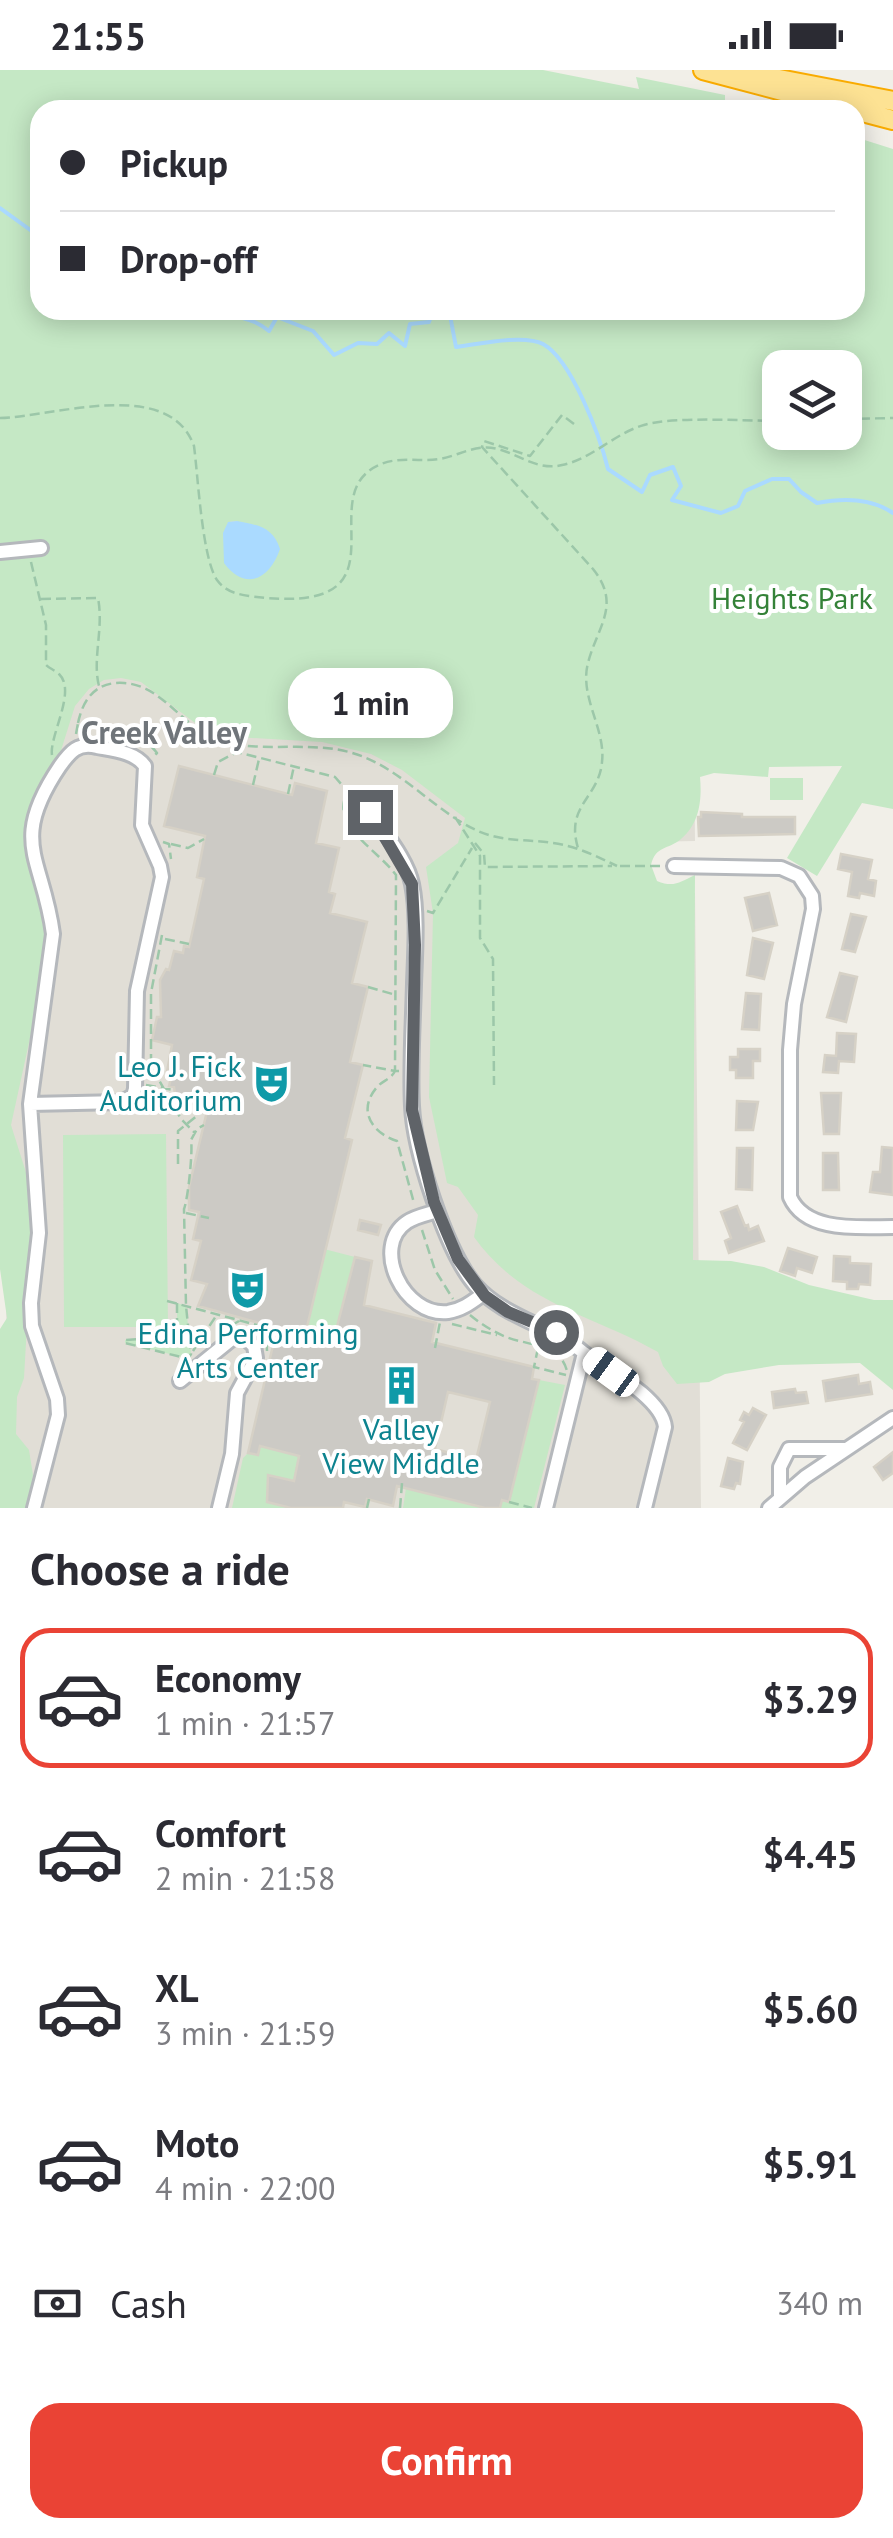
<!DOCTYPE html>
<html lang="en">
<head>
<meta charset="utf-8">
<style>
	body { margin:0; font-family:"PT Sans",sans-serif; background:#f7f7f7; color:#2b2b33; height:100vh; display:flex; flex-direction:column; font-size:38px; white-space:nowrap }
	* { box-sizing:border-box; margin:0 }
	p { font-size:32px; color:#7c7c81 }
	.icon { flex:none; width:55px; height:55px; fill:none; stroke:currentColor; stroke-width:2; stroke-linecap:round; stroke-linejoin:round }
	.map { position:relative; height:1438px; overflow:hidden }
	.drawer { display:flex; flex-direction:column; background:#fff; flex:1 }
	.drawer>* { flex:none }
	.hud { position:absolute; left:30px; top:30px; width:835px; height:220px; border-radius:30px; box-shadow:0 5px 25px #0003; display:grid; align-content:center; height:220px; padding:0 30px; background:#fff }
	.tools { position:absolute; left:762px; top:280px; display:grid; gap:20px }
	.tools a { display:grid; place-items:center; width:100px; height:100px; border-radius:20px; background:#fff; box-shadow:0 5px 25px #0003; font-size:50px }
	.end { position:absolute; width:45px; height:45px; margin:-22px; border:12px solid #5f6368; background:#fff; box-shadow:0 0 0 5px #fff }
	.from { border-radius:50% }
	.bubble { position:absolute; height:70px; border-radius:30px; background:#fff; box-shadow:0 5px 25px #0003; font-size:32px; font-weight:800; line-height:70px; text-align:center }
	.car { position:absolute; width:30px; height:60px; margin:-30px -15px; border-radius:12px; box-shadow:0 0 8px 2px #0007; background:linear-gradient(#fff 24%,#345 0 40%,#fff 0 76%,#345 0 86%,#fff 0) }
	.hud b { display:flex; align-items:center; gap:35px; height:95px; font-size:38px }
	.hud b+b { border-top:2px solid #e1e1e2 }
	.hud i { width:25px; height:25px; background:#2b2b33 }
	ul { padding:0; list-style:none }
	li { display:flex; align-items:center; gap:30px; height:140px; margin:0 20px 15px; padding:0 10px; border:5px solid transparent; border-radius:30px }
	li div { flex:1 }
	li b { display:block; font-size:38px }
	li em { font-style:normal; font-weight:800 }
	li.current { border-color:#ea4335 }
	li>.icon { width:90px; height:90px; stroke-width:1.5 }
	h2 { padding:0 30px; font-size:45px; line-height:120px }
	.pay { display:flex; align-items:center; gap:25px; height:110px; padding:0 30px; font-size:38px }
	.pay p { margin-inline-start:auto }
	.cta { display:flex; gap:20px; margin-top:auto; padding:20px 30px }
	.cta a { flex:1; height:115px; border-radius:30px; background:#ea4335; color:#fff; font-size:40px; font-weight:800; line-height:115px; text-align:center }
	.status { display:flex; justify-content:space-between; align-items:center; height:70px; padding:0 50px; background:#fff; direction:ltr }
	.status svg { height:28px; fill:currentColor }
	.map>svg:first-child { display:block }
</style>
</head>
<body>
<div class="status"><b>21:55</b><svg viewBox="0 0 49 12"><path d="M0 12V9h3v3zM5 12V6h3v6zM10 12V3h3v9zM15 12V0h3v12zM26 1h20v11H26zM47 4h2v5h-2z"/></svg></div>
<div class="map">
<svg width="893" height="1438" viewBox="0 0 893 1438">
	<rect width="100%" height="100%" fill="#f1efe8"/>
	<!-- education -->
	<path fill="#e1ded6" d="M0 0 40 40V240H689L695 771 644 772V823H695L701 1438H8L0 532Z"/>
	<!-- green -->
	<path fill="#c5e8c5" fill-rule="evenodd" d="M0 0H543L639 19 636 7 725 25V38L768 40H40V240H855V67L893 79V739L862 733 817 806 787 788 842 696 769 697 768 707 714 703 700 707C702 729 700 753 681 769 668 780 656 775 651 795L657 811C674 818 680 812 695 805L693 1190 731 1191 764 1197 809 1215 874 1230H893V1320L860 1293 779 1295 725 1304 709 1312 677 1314 663 1296 658 1282C591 1244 522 1234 474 1167L478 1145 458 1117 447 1113 429 1027 433 843 426 797 458 773 465 748 402 700 371 684 322 672 219 666 203 659 141 612 121 608 104 610 89 619 75 636 58 690 25 750 24 775 43 833 47 862 44 904 11 1055 29 1112 32 1166 24 1308 17 1327 16 1364 29 1380 33 1405 28 1438H0V1259L7 1248 0 1199ZM780 298H845V362H780ZM237 451 267 500 261 503 229 452Z
		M770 708H803V730H770Z
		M166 1064 168 1257H64L63 1065Z
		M324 1179 355 1187 334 1268 306 1261Z
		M177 1233 186 1236 191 1284 186 1288 125 1273V1270L177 1268Z
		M539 1310 565 1315 534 1438H500L502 1430 509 1432Z
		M260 1376 299 1386 294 1411 268 1405 267 1432 291 1438H232L243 1388 248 1383 257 1384Z
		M406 1418 485 1438H403Z"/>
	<!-- water -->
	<path fill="#aadaff" d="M237 451C258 455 273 457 280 479 270 509 245 522 224 493L223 463 228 452Z"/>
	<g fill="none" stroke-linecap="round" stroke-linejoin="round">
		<!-- stream -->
		<path stroke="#aadaff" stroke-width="4" d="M0 138 40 167
			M224 240C242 251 250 246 269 261L277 247 313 261 334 285 358 273 377 274 389 263 405 276 410 254 429 252 433 240
			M449 240 456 277C478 274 524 264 543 274 572 290 600 367 608 399L642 422 650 405 673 397 681 416 672 430 721 443 738 436 745 421 772 409H789L801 422 817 433C842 428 871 428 893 443"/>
	</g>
	<!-- building -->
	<path fill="#cccac5" stroke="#d6d1c6" stroke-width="2.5" fill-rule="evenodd" d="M179 696 292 725 295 713 327 721 316 773 339 778 329 822 335 824 330 843 367 852 352 913 368 917 350 992 363 995 345 1068 352 1070 306 1261 334 1268 355 1187 372 1191 364 1235 436 1253 432 1272 534 1297 532 1309 539 1310 509 1432 502 1430 500 1438H485L397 1416 393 1436 367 1429 365 1437 344 1432 343 1438H291L267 1432 268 1405 294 1411 299 1386 260 1376 258 1385 248 1383 277 1258 198 1236 207 1214 191 1210 201 1171 193 1169 199 1142 189 1140V1117L208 1037 176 1030 174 1017 169 1016 171 1008 166 1007 172 975 152 970 157 947H161L160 910 166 899 169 900 174 881 183 883 184 876 189 877 204 809 197 807 205 766 164 756ZM448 1322 490 1332 476 1390 435 1379Z
		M701 742 742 744V747H795V764L699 766 698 747H701Z
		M841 784 872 790 868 809 876 811 874 826 860 823 859 828 848 826 852 802 838 799Z
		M769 823 777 855 753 861 745 828Z
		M851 844 866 847 855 882 842 879Z
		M753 868 773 873 764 909 747 905Z
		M840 903 857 907 846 952 827 947Z
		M746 923 761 924 759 960 742 959Z
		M837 963 856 964 854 992 839 991 838 1003 823 1002 825 985 836 986Z
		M738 979H760V991H753V1008H736V1000H730V987H738Z
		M821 1023H841L839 1064H824Z
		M737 1031 758 1032 753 1060H736Z
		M882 1077 893 1078V1125L870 1122 873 1102H880Z
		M737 1078H753L752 1120 736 1119Z
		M823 1083H838L839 1120H823Z
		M737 1136 745 1156 748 1155 749 1160 758 1156 764 1171 729 1183 725 1171 731 1168 721 1142Z
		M360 1150 381 1155 378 1165 358 1160Z
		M788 1178 817 1187 812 1203 797 1198 795 1206 780 1201Z
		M834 1186 850 1187V1193L871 1194 870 1215 859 1214 858 1219H847V1212L833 1211Z
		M858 1305 859 1314 870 1312 872 1324 826 1331 823 1311Z
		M795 1319 796 1323 806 1322 808 1333 774 1338 772 1322Z
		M753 1338 766 1345 747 1380 733 1373 744 1352 740 1350 744 1342 749 1345Z
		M893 1382V1403L883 1410 874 1397Z
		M728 1388 743 1392 740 1414 736 1413 734 1419 721 1416Z"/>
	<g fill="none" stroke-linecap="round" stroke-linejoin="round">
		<defs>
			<path id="minor" d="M0 482 41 478
				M370 741C384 763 407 789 412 814 418 844 415 884 414 914 413 954 410 996 412 1036 414 1081 446 1181 475 1215 504 1248 551 1255 584 1283L546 1438
				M674 796 781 798 799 806 812 826 813 839 794 934 790 980V1127C806 1163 859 1157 893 1157
				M30 1034 122 1032 133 1026 135 1019 137 921 162 807 160 796 142 755 145 696C135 682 113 680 97 677 78 672 70 682 60 696 8 773 43 787 53 864L30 1034 39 1163 31 1233 32 1256 57 1329 58 1345 34 1438
				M437 1141C428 1144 416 1146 407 1152 370 1177 404 1247 448 1242 462 1240 472 1232 483 1224
				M584 1283C608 1300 662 1328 665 1357L645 1438
				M180 1311 233 1268H245L254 1276 256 1288 237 1323 232 1384 219 1438
				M780 1427V1397L789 1379H846
				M769 1438 805 1407 893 1348"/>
			<path id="highway" d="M703 0 854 40
				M732 0 893 31
				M855 40 893 50"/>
		</defs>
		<!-- minor casing -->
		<use href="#minor" stroke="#b5b8bc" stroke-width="18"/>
		<!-- highway casing -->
		<use href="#highway" stroke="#f9ab00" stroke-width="22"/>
		<!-- path -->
		<path stroke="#9cc7a9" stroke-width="2.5" stroke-dasharray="10 5" stroke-linecap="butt" d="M0 348C53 347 169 306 194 376 198 406 202 488 217 510 225 521 236 524 249 526 420 549 307 427 379 395 398 386 419 392 439 389 459 386 476 373 498 379 520 385 538 401 562 395 592 389 615 363 644 355 675 346 744 351 780 351
			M845 349 893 348
			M574 354 562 345 530 386 484 371 482 377 593 499C622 535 597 557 588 593 579 627 606 659 602 692 599 728 565 735 578 778
			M31 492 46 555V595C50 599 55 600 59 604 77 621 49 666 52 685
			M41 529 98 528C104 559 92 589 99 616
			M78 653C83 629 96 611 124 613 163 615 183 659 220 671 259 683 307 671 349 682 399 695 432 740 478 761 502 772 528 769 553 773 576 776 596 786 617 796
			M76 664 78 653C104 659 140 660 157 683L154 686
			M214 705 218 692 237 682 335 707 348 722C328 754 378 780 396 805L395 1001 363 995
			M253 715 259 689
			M288 724 294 696
			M455 747 480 786V868L493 889 494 1015
			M163 772 169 774 171 789
			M475 773 484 784 485 797 612 796
			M171 774 188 778 204 769
			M620 796H662
			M427 841 433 843 472 778
			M162 865 151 923V996L181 1049 195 1063
			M165 869 189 874
			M368 917 396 925
			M399 1001H395C391 1009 384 1010 378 1016 356 1040 372 1063 397 1071L414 1133
			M146 1015 174 1020
			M143 1034 150 1040H175L187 1032
			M178 1094V1061L208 1037
			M186 1143 209 1148
			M422 1160 435 1200 453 1229
			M167 1231 283 1262
			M177 1233V1267L125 1270V1273L185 1288
			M470 1245C481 1254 492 1261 506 1267 529 1276 560 1273 567 1301
			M452 1254 497 1265
			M266 1258 267 1281
			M220 1262 239 1251
			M435 1278 440 1252
			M538 1278 534 1297 566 1305
			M193 1281 216 1246
			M186 1292 191 1284 186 1236 184 1139C188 1129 193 1081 191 1070L197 1059 204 1055
			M509 1432 532 1438
			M367 1438 369 1429
			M400 1438 402 1413"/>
		<!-- minor -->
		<use href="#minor" stroke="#fff" stroke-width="12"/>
		<!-- highway -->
		<use href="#highway" stroke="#fde293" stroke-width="18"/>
	</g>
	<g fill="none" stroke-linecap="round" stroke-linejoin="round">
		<!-- route -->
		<path stroke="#5f6368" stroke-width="12" d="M370 742 412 814 415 875 412 1040 434 1132 458 1189 485 1226 508 1242 556 1262"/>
	</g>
	<!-- icons -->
	<defs>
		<symbol id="theatre-bare" viewBox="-9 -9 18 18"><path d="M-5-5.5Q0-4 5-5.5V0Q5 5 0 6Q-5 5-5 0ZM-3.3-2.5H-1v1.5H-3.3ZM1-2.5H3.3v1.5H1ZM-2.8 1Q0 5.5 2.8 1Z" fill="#0f9aa8" stroke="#fff" stroke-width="2.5" paint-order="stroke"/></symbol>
		<symbol id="building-bare" viewBox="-9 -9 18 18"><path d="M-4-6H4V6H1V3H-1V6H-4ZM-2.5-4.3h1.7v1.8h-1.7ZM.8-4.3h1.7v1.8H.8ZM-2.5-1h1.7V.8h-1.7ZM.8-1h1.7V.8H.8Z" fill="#0f9aa8" stroke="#fff" stroke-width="2.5" paint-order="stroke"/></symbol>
	</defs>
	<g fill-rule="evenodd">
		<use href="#theatre-bare" x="244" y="986" width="55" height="55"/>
		<use href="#theatre-bare" x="220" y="1192" width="55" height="55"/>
		<use href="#building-bare" x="374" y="1288" width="55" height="55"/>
	</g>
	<g text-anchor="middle" stroke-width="8" stroke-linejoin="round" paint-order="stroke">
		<!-- park labels -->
		<g font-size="30" fill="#348238" stroke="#fff">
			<text x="792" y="539">Heights Park</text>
		</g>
		<!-- culture labels -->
		<g font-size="30" fill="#0d838f" stroke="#fff">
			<text x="242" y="1007" text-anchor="end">Leo J. Fick<tspan x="242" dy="34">Auditorium</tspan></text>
			<text x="248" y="1274">Edina Performing<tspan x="248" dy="34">Arts Center</tspan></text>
			<text x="401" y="1370">Valley<tspan x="401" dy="34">View Middle</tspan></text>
		</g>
		<!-- neighbourhood labels -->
		<g font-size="32" font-weight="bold" fill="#70757a" stroke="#fff">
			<text x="164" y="674">Creek Valley</text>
		</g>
	</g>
</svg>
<div class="tools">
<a><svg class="icon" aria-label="layers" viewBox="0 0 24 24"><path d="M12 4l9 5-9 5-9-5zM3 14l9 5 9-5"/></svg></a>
</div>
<i class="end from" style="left:556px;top:1262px"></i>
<i class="end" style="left:370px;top:742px"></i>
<div class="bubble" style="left:288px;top:598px;width:165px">1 min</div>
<i class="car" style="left:611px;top:1302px;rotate:306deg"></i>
<div class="hud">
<b><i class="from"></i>Pickup</b>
<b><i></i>Drop-off</b>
</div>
</div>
<section class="drawer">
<h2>Choose a ride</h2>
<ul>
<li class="current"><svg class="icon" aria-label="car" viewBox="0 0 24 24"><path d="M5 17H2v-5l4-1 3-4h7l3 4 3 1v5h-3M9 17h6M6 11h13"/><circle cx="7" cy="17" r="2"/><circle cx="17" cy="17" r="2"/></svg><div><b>Economy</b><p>1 min · 21:57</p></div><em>$3.29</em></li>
<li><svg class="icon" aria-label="car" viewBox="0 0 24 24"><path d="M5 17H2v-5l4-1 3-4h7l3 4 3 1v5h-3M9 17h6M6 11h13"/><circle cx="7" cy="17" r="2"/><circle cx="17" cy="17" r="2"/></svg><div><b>Comfort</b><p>2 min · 21:58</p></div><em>$4.45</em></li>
<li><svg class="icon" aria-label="car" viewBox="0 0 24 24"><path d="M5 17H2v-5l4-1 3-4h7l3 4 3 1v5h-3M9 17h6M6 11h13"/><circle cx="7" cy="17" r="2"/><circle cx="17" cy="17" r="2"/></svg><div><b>XL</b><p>3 min · 21:59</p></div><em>$5.60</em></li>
<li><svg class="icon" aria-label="car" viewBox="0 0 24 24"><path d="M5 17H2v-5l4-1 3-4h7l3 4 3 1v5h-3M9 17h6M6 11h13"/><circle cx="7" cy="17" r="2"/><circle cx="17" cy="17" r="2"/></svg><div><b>Moto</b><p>4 min · 22:00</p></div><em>$5.91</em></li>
</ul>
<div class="pay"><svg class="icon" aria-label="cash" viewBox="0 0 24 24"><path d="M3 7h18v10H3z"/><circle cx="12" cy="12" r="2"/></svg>Cash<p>340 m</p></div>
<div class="cta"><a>Confirm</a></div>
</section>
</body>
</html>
